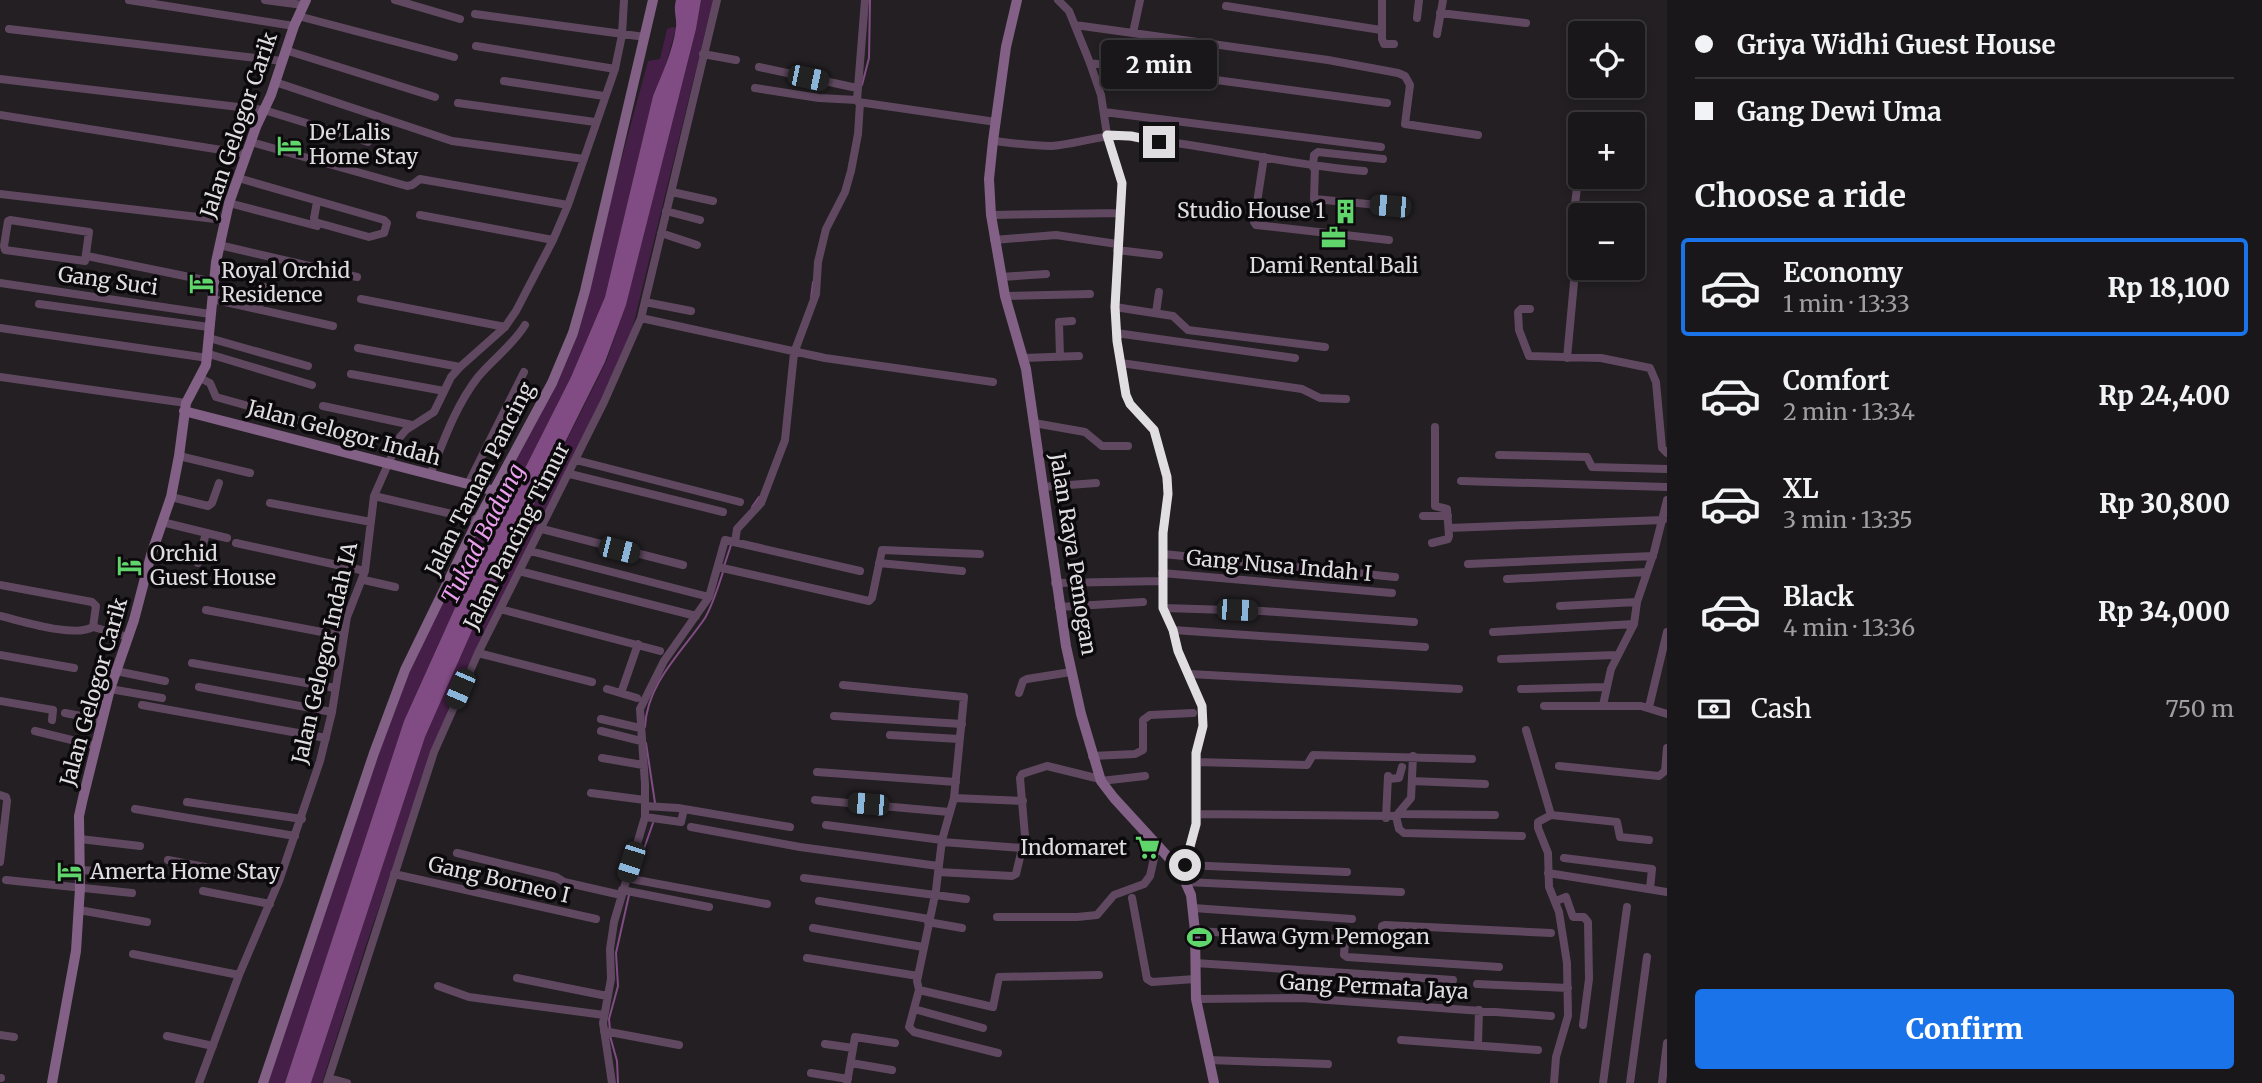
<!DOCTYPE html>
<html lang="en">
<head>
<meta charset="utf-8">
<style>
	body { margin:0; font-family:Merriweather,serif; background:#232023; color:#f1f3f6; height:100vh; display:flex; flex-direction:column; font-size:26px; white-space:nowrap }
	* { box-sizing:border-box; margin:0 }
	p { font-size:23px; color:#9f9fa2 }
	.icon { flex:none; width:38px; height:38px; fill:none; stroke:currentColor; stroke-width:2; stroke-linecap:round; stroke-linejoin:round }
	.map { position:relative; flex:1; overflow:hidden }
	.drawer { display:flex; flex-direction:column; background:#1a171a; width:595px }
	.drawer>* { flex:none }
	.banner { display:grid; align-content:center; height:154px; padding:0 28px; background:#1a171a }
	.controls { position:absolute; left:1568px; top:21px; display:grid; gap:14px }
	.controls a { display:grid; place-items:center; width:77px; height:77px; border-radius:7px; background:#1a171a; box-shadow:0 4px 10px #0003,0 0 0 2px #383639; font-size:35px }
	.end { position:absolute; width:32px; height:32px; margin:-16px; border:9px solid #e0dee0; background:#111; box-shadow:0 0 0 4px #111 }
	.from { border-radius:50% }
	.bubble { position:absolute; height:49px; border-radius:7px; background:#1a171a; box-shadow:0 4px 10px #0003,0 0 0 2px #383639; font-size:23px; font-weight:800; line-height:49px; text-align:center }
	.car { position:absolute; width:21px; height:42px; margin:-21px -10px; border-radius:9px; box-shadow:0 0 5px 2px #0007; background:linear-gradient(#222 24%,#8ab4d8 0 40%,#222 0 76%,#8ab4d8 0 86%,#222 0) }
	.banner b { display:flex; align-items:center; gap:24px; height:66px; font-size:26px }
	.banner b+b { border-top:2px solid #383639 }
	.banner i { width:18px; height:18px; background:#f1f3f6 }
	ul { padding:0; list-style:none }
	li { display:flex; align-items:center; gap:21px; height:98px; margin:0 14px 10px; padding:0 14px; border:4px solid transparent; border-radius:7px }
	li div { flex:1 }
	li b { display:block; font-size:26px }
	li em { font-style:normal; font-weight:800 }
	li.on { border-color:#1a73e8 }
	li>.icon { width:63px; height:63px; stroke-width:1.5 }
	h2 { padding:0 28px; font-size:32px; line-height:84px }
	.pay { display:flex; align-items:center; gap:18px; height:77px; padding:0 28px; font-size:26px }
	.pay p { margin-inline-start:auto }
	.button { display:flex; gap:14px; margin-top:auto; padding:14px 28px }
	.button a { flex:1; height:80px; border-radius:7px; background:#1a73e8; color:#fff; font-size:28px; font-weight:800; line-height:80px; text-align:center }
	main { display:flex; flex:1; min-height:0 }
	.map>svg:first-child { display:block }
</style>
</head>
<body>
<main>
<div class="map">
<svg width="1667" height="1083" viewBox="0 0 1667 1083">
	<rect width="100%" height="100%" fill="#231f23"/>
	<!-- green -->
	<path fill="#461f48" d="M701 0H713L632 330 592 422 457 686 435 744 365 948 322 1083H311L425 737 478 617 606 362 626 305 696 29Z
		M672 27 676 28 664 71 653 96 605 297 571 377 459 599 404 721 285 1083H267L402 686 455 577 546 399 587 299 615 183 648 61 660 59 667 29Z"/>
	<!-- water -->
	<path fill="#814c83" d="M676 0H701L696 29 626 305 605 362 478 617 425 737 311 1083H285L404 721 459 599 571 377 605 297 653 96C662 74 673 51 676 27 677 17 673 12 676 0Z"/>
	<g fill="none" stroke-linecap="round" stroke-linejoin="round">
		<!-- stream -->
		<path stroke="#814c83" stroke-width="2" d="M862 85 869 58 870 0
			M811 298 813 282
			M752 507 759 497
			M724 566 731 545
			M645 727C647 683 682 652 705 618 713 604 718 587 723 572
			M646 743 655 803
			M634 877 653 823
			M610 1030 609 1019 618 986 616 953 629 895
			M610 1036 617 1061 618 1083"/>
		<!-- street -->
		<path stroke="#604960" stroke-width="8" d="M129 0 294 26
			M265 0 303 5
			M395 0 460 19
			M1058 0 1069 11 1090 63 1101 95 1107 135 1122 183 1115 307 1117 341 1126 395 1130 404 1154 430 1166 476 1168 494 1163 533V608L1173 630 1178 651 1202 706 1203 726 1197 753V824L1185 865 1180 870
			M1382 0V39L1384 44H1394
			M1226 6 1381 30
			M1440 13 1526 23
			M475 14 645 37
			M298 16 454 57
			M1417 18 1419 0
			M1075 25 1328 60 1398 73 1405 76 1410 85 1405 124 1478 135
			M9 29 282 61
			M1133 33 1140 0
			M1437 34 1443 0
			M476 46 615 69
			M285 50 435 97
			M703 54 736 60
			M1090 63 1387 103
			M759 67 857 88
			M0 79 264 110 368 142
			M504 81 604 96
			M275 82 452 141 584 159
			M755 88 819 98 857 100 858 102 996 122
			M857 100 865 0
			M458 103 595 122
			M1104 112 1381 147
			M0 115 247 154
			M1585 124 1586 120
			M993 141C1012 143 1032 146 1051 146 1079 144 1103 133 1131 137 1209 145 1286 165 1364 171
			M251 142 407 186 412 185 420 179 568 205
			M1264 157 1254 222 1256 225 1389 240
			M1313 167 1314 155 1318 152 1383 159
			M1315 167 1314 199 1389 206
			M238 178 384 220 387 223 384 233 369 237 315 222 314 218 317 202
			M672 192 713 201
			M0 194 224 220
			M229 203 317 226
			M666 211 700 220
			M420 215 553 240
			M991 215 1121 213
			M10 220 89 232 85 261 5 250 4 246 8 221Z
			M661 233 697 245
			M994 240 1056 235 1117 244
			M219 245 357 277
			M1117 250 1159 255
			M87 256 214 282
			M1001 277 1046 274
			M0 283 210 314
			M1005 296 1090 294
			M212 299 333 326
			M361 299 505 327
			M645 302 691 311
			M39 304 209 327
			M1115 307 1173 316 1188 330 1325 347
			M259 308 264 287
			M1530 309H1521L1518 312 1519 330 1529 356 1601 358 1650 368 1656 382 1662 448 1667 453
			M1156 313 1159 292
			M641 318 825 358 993 382
			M0 328 208 358
			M1116 333 1295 358
			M209 338 308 366
			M358 348 460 367
			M209 354 312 385
			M1060 357 1059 322 1072 321
			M1023 358 1079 356
			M1567 358 1578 239 1572 233V228L1580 164
			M1121 363 1302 389 1320 398 1346 399
			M351 374 444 391
			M0 377 186 403
			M200 378 210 383 216 397 306 422
			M323 406 412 425
			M1034 423 1085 432 1102 446H1128
			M1499 455 1587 457 1592 467 1667 469
			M179 456 250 473
			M576 460 740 502
			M570 474 723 512
			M430 475C443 442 456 405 478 377 493 359 513 345 525 325
			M1461 481 1667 487
			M468 484 524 372
			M1042 487 1096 483
			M374 496 478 520
			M171 497 208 506 212 503 219 483
			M270 503 371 522
			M1423 516H1448
			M162 522 227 538
			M1449 528 1663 520
			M542 529 683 565
			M735 542 737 529 761 503 785 440 794 353 816 294 818 262 826 229 845 192 851 171 858 134 860 103
			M236 543 365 571
			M1432 543 1448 539 1449 536 1447 509 1435 506V427
			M530 551 709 597
			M1163 554 1395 577
			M198 563 206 533
			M879 563 962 571
			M1468 564 1653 556
			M718 567 869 601 872 598 882 550 980 554
			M519 571 696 616
			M1162 573 1392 593
			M1507 579 1647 572
			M364 580 395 587
			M1055 583 1162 581
			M0 585 92 602 96 606 93 627
			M1560 606 1637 602
			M1059 607 1143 602
			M1163 608 1262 611 1414 622
			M500 609 660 651
			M206 610 343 636
			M0 616C22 621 74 638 93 627
			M93 627 128 637
			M1173 630 1425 647
			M1493 632 1634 624
			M478 653 592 682
			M0 655 74 668
			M1501 659 1616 655
			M192 663 335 688
			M116 671 165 681
			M1190 674 1459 689
			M843 685 964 697 954 798 942 840 936 890 917 981 919 990 909 1027 914 1032 998 1053
			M199 687 332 712
			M110 689 162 698
			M607 689 637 698
			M1521 689 1606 687
			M621 693 638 644
			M1019 693 1023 681 1027 679 1071 672
			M0 701 53 710 52 720
			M142 705 326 738
			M1603 705 1611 669 1634 624 1637 602 1654 552 1667 500
			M1544 706H1641L1667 714
			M1649 707 1667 632
			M65 713 102 720
			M834 716 962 724
			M601 719 640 728
			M1526 730 1551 815
			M35 731 96 746
			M601 731 641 741
			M890 735 959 739
			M1092 756 1135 754 1143 750V720L1150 715 1193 713
			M602 758 643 765
			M1196 762 1307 765 1313 755 1472 759
			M1559 766 1659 776 1665 771 1667 748
			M817 772 956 782
			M1388 779 1399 778 1402 767
			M1101 781 1145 776
			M1412 781 1485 784
			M591 793 645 800
			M0 795 6 797 7 801 0 862
			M954 798 1023 801
			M815 800 949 812
			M187 802 302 819
			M645 806 678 808 790 827
			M135 809 295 836
			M1197 814 1396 816 1411 798 1413 756
			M1401 814 1495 815
			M1396 816 1399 829 1404 833 1522 836
			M645 817 681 822 684 809
			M1386 818 1388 776
			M826 825 942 840
			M691 827 800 847 938 866
			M80 839 140 846
			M942 842 1022 848
			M457 853 556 877 564 882 621 895
			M1564 858 1652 869 1650 889
			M168 860 279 881
			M1185 865 1347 872
			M80 870 121 872
			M938 872 1012 876 1016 874 1025 836 1020 778 1022 774 1047 766 1100 779
			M1548 873 1667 892
			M394 874 596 919
			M626 878 767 904
			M804 878 966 899
			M6 880 132 893
			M1186 882 1401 892
			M622 890 709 907
			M203 891 270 904
			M1132 898 1147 979 1152 982 1195 979
			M819 901 929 919
			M1556 901 1566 897 1573 917H1584L1588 922 1589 979 1583 1025
			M1193 908 1352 919
			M79 910 147 922
			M997 917H1077L1097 915 1114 895 1144 884 1150 876 1155 854 1160 847
			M928 922 962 928
			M813 928 923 947
			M1195 931 1378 941 1381 939 1382 926 1385 925 1551 933
			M1345 941 1344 955 1347 957 1499 967
			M133 954 239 975
			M807 958 918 976
			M1195 963 1453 980
			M517 978 607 996
			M1477 984 1568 988
			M438 986 469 997 604 1015
			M919 990 993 1007 999 977 1099 975
			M1196 999 1301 998 1551 1016
			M914 1009 983 1028
			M604 1031 679 1045
			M0 1035 14 1037
			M167 1036 213 1046
			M1401 1040 1538 1050
			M825 1044 853 1048
			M1478 1045 1479 1010
			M1208 1060 1328 1064
			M851 1063 892 1070
			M811 1073 848 1079
			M0 1078H1
			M329 1078 347 1083
			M199 1083 239 975 279 881 320 761 332 712 347 617 365 571 374 496 400 437 406 430 434 412 451 377 460 367 505 327 516 311 553 240 568 205 615 69 622 35 624 0
			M327 1083 434 752 478 653 604 402 641 318 717 0
			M612 1083 603 1023 611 979 610 949 614 922 645 817V784L640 709 664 661 709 597 725 540 860 571
			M847 1083 855 1037 895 1043
			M1554 1083 1556 1057 1568 1016 1567 963 1559 912 1549 887 1548 853 1538 828V822L1551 815 1617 822 1620 837 1649 840
			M1603 1083 1627 907
			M1630 1083 1647 957
			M1662 1083 1667 1043"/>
		<!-- secondary -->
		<path stroke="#836085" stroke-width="10" d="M1017 0 1006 47 993 141 989 179 991 215 1005 296 1026 369 1066 646 1081 714 1101 781 1114 798 1180 870 1191 895 1195 931 1196 999 1214 1083
			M184 411 495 491
			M52 1083 76 951 80 888 79 816 83 798 110 689 134 620 151 555 171 497 179 456 186 403 206 365 216 262 229 203 256 127 271 95 294 26 306 0
			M263 1083 374 753 405 670 478 520 552 383 573 333 585 291 653 0"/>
	</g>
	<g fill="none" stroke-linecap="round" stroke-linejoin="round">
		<!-- route -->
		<path stroke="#e0dee0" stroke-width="9" d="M1159 142 1131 136 1107 135 1122 183 1115 307 1117 341 1126 395 1130 404 1154 430 1167 477 1168 494 1163 533V608L1173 630 1178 651 1202 706 1203 726 1196 753V824L1185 865"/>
	</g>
	<!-- icons -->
	<defs>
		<symbol id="hotel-bare" viewBox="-9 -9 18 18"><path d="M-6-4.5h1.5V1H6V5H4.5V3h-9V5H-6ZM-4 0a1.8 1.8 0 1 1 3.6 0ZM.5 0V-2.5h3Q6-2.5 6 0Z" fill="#60d56b" stroke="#0b090b" stroke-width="2.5" paint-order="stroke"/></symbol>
		<symbol id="building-bare" viewBox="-9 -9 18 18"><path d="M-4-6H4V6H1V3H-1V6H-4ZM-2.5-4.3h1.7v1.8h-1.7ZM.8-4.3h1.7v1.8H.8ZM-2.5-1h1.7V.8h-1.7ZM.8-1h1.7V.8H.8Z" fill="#60d56b" stroke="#0b090b" stroke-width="2.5" paint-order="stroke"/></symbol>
		<symbol id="office-bare" viewBox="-9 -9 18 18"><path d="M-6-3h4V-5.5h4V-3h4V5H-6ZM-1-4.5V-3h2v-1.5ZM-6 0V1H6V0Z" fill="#60d56b" stroke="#0b090b" stroke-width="2.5" paint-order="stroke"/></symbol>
		<symbol id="supermarket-bare" viewBox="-9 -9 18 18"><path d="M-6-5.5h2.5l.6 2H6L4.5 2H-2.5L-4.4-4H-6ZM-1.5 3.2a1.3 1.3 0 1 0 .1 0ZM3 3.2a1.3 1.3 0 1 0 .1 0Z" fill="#60d56b" stroke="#0b090b" stroke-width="2.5" paint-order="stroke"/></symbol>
		<symbol id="stadium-bare" viewBox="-9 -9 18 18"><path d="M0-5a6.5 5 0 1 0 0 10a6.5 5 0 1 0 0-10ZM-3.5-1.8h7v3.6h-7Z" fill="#60d56b" stroke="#0b090b" stroke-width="2.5" paint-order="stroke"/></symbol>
	</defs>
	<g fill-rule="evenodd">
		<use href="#hotel-bare" x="272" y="128" width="35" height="35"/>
		<use href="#building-bare" x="1328" y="194" width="35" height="35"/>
		<use href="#office-bare" x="1316" y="220" width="35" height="35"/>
		<use href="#hotel-bare" x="184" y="266" width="35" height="35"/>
		<use href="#hotel-bare" x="112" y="548" width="35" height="35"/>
		<use href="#supermarket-bare" x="1130" y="830" width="35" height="35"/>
		<use href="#hotel-bare" x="52" y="854" width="35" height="35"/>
		<use href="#stadium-bare" x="1182" y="920" width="35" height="35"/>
	</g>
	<g text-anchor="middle" stroke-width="7" stroke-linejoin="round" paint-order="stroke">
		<!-- street labels -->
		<g font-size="21" fill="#e0dee0" stroke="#0b090b">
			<text transform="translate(239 125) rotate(-71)" y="7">Jalan Gelogor Carik</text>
			<text transform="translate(108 281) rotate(8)" y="7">Gang Suci</text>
			<text transform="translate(344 433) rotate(15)" y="7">Jalan Gelogor Indah</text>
			<text transform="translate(480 479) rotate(-63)" y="7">Jalan Taman Pancing</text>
			<text transform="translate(517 536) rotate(-63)" y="7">Jalan Pancing Timur</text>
			<text transform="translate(1073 554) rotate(81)" y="7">Jalan Raya Pemogan</text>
			<text transform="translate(1279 566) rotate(5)" y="7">Gang Nusa Indah I</text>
			<text transform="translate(325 653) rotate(-77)" y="7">Jalan Gelogor Indah IA</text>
			<text transform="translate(94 692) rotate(-74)" y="7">Jalan Gelogor Carik</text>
			<text transform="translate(499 880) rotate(13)" y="7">Gang Borneo I</text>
			<text transform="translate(1374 987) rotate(3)" y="7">Gang Permata Jaya</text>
		</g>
		<!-- poi labels -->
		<g font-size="21" fill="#e0dee0" stroke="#0b090b" text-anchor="start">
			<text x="309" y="140">De'Lalis<tspan x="309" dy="24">Home Stay</tspan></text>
			<text x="1325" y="218" text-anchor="end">Studio House 1</text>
			<text x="1334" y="273" text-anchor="middle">Dami Rental Bali</text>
			<text x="221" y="278">Royal Orchid<tspan x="221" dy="24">Residence</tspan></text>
			<text x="150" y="561">Orchid<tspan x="150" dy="24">Guest House</tspan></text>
			<text x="1127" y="855" text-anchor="end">Indomaret</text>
			<text x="90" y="879">Amerta Home Stay</text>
			<text x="1220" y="944">Hawa Gym Pemogan</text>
		</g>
		<!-- water labels -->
		<g font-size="23" font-style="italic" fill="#ea9fed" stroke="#0b090b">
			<text transform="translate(483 534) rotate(-63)" y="8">Tukad Badung</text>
		</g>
	</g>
</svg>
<div class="controls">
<a><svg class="icon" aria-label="locate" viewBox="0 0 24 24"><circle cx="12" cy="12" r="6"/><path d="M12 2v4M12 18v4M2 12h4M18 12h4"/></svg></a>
<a>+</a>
<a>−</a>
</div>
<i class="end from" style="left:1185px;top:865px"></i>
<i class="end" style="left:1159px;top:142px"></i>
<div class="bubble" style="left:1101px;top:40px;width:116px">2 min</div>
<i class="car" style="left:808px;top:78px;rotate:102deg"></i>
<i class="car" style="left:1390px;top:206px;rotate:275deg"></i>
<i class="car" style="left:619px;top:550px;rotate:104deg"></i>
<i class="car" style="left:1237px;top:610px;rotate:92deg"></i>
<i class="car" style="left:460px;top:689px;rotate:203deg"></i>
<i class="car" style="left:868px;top:804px;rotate:275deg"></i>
<i class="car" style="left:631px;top:862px;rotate:198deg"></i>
</div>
<section class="drawer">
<div class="banner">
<b><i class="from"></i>Griya Widhi Guest House</b>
<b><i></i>Gang Dewi Uma</b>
</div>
<h2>Choose a ride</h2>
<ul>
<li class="on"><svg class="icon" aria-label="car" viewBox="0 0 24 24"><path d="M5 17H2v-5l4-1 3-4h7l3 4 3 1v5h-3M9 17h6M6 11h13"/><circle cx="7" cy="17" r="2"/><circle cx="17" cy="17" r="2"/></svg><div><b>Economy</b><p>1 min · 13:33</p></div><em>Rp 18,100</em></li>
<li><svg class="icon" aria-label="car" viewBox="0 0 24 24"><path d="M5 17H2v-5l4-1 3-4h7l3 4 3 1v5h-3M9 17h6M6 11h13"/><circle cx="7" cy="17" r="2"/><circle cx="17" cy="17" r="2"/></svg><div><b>Comfort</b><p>2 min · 13:34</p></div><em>Rp 24,400</em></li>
<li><svg class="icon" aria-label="car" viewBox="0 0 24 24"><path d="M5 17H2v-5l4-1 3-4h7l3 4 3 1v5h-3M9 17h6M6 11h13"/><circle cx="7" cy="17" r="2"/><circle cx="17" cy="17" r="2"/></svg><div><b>XL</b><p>3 min · 13:35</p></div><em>Rp 30,800</em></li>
<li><svg class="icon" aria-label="car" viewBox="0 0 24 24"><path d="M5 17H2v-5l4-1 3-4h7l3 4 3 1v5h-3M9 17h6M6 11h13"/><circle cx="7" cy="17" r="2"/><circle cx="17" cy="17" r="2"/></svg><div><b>Black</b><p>4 min · 13:36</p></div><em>Rp 34,000</em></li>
</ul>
<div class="pay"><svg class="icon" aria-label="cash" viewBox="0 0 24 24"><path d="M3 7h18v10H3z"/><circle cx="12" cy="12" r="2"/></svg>Cash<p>750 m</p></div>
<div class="button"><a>Confirm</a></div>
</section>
</main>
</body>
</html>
